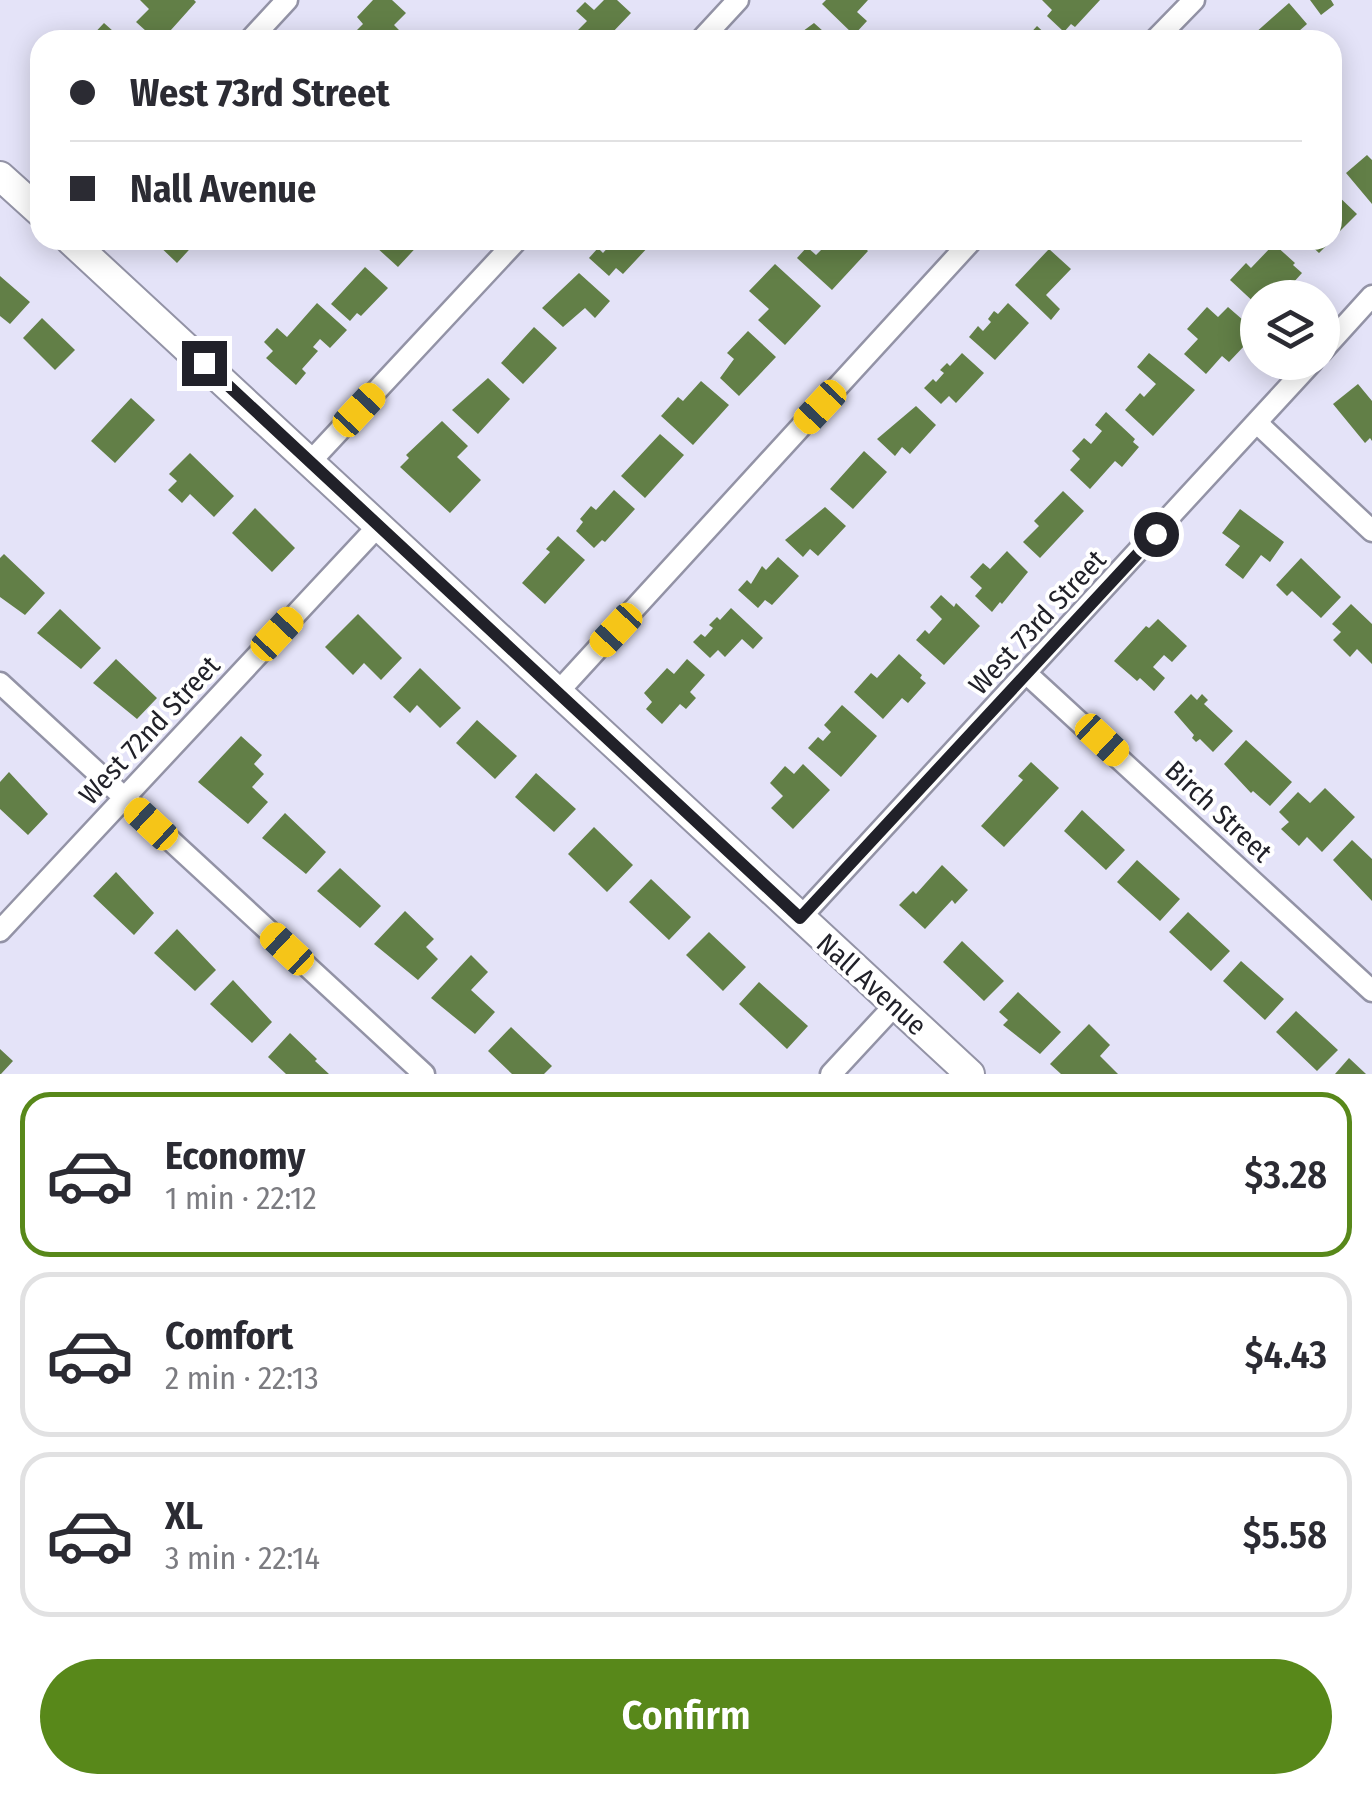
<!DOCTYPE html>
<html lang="en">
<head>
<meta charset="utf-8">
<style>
	body { margin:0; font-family:"Fira Sans Condensed",sans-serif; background:#f7f7f7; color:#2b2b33; height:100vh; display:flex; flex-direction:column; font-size:38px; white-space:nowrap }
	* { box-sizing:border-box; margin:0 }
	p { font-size:32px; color:#7c7c81 }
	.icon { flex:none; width:55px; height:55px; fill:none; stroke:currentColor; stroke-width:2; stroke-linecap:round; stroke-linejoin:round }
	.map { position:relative; height:1074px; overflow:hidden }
	.details { display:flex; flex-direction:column; background:#fff; flex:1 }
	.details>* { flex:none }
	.hud { position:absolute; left:30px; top:30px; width:1312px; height:220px; border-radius:30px; box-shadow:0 5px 25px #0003; display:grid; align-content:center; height:220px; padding:0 40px; background:#fff }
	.fabs { position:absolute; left:1240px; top:280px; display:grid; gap:20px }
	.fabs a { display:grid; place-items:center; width:100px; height:100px; border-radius:50%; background:#fff; box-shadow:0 5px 25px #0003; font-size:50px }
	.end { position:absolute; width:45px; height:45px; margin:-22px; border:12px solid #212129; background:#fff; box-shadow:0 0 0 5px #fff }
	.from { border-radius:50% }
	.car { position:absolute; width:30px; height:60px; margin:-30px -15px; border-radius:12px; box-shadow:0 0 8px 2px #0007; background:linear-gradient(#f5c518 24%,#345 0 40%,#f5c518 0 76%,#345 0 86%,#f5c518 0) }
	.hud b { display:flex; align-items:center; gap:35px; height:95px; font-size:38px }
	.hud b+b { border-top:2px solid #e1e1e2 }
	.hud i { width:25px; height:25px; background:#2b2b33 }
	ul { padding:18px 0 0; list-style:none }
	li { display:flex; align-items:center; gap:30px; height:165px; margin:0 20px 15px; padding:0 20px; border:5px solid #e1e1e2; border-radius:30px }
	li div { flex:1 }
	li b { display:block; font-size:38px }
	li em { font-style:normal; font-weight:600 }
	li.active { border-color:#58881a }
	li>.icon { width:90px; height:90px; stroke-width:1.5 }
	.cta { display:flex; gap:20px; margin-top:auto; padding:20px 40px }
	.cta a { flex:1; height:115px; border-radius:60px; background:#58881a; color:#fff; font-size:40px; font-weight:600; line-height:115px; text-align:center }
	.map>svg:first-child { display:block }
</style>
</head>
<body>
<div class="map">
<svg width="1372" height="1074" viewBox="0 0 1372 1074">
	<rect width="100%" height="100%" fill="#e4e3f8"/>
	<!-- building -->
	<path fill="#627f47" d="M140 0H194L196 2 162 40H156L136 22 149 9Z
		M373 0H392L406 13 394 25 400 31 392 40H364L355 32 363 24 357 17Z
		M604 0H617L631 13 610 35 615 40H582L575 33 587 21 576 11 585 2 594 10Z
		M826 0H868L857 12 867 21 854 35 822 4Z
		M1042 0H1100L1075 27 1071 24 1064 32 1047 16 1052 10Z
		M1310 0H1331L1334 5 1321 15Z
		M1289 3 1307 24 1289 40H1259L1254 34Z
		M104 23 123 40H88Z
		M814 23 833 40H798L795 37Z
		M1037 26 1052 40H1024Z
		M1367 155 1372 160V204L1346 173Z
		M1335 193 1357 214 1332 239V196Z
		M153 240H198L177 263Z
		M382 240H423L398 267 376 247Z
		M607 240H645L650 245 623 274 616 268 609 276 589 258 598 248 603 253 611 244Z
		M825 240H857L868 251 832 290 797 258 807 247 816 255 828 243Z
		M1305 240H1332L1319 253Z
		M1274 244 1295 263 1293 265 1302 273 1283 294 1277 288 1269 298H1258V306L1230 280 1246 263 1251 268Z
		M1049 249 1071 269 1046 295 1060 309 1051 320 1015 285Z
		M775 264 821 306 785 345 758 320 769 309 749 291Z
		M365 267 388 288 361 316 357 313 350 321 331 304Z
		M579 273 610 301 595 318 585 308 563 327 542 308Z
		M0 276 30 302 10 324 0 316Z
		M317 303 347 330 330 348 320 339 313 347 318 351 302 369 306 373 296 385 266 358 273 351 264 342 277 328 287 337Z
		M1008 303 1029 323 995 360 969 337 978 326 983 331 991 322 988 319 994 311 998 314Z
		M1207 307 1218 317 1228 307 1251 327 1241 339 1246 344 1229 362 1222 356 1206 374 1184 354 1198 339 1187 329Z
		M42 318 75 350 55 370 23 338Z
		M534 327 557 348 523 384 501 363Z
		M748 331 776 357 739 396 720 378 734 359 727 353Z
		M962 353 984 373 956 403 949 396 941 404 924 388 933 379 936 382 944 373 940 370 947 363 950 366Z
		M1149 353 1195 390 1153 436 1125 410 1140 393 1144 397 1156 384 1137 367Z
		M488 378 510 399 478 434 452 410Z
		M701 381 729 405 693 445 661 416 678 397 683 401Z
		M1358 384 1372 401V441L1370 438 1365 443 1333 404Z
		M131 398 155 420 115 463 91 441Z
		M916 406 936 425 910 454 902 447 895 456 877 439Z
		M1106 412 1135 439 1133 442 1139 447 1122 467 1115 461 1090 489 1070 470 1080 459 1072 451 1084 438 1091 444 1102 431 1095 425Z
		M442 421 468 446 457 457 481 480 450 513 400 467 409 458 406 455Z
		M660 434 684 455 645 498 621 476Z
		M864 451 887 472 853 509 830 489Z
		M190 453 234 496 214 517 190 494 182 503 168 490 177 481 169 474Z
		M614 490 635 509 605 542 602 540 594 548 576 531 583 522 580 519 591 506 596 510Z
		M1063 491 1084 511 1040 558 1023 542 1039 526 1034 521Z
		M825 507 846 526 818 556 810 549 803 557 785 540Z
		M255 508 295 548 272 572 232 533Z
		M1240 509 1284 542 1270 562 1261 555 1243 579 1225 565 1240 546 1222 533Z
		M558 536 585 560 545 604 522 583 550 552 546 549Z
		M1007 551 1028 572 1002 604 1000 602 992 612 975 596 982 588 970 577 983 563 990 569Z
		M4 554 45 593 25 615 0 597V558Z
		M778 557 799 576 772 605 765 600 758 608 738 590 747 580 751 584 762 566 766 570Z
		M1301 558 1341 597 1321 618 1292 591 1287 596 1276 585Z
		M941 595 954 607 956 603 980 626 944 665 916 640 925 630 929 634 942 619 930 607Z
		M1351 604 1372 624V664L1357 649 1350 657 1333 640 1341 632 1332 624Z
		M731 608 763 638 753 649 742 639 725 657 718 650 710 658 693 642 701 634 705 637 713 628 709 625 717 617 720 620Z
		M60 609 101 648 81 669 37 633Z
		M358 614 402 658 381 680 364 663 353 675 325 647Z
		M1158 619 1187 646 1172 662 1164 655 1153 667 1165 678 1154 691 1140 678 1137 681 1114 661 1146 626 1149 628Z
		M899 654 922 675 920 678 926 683 908 703 902 698 883 719 854 692 871 673 877 678Z
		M116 659 157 698 137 719 93 683Z
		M687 659 705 675 690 692 696 698 686 709 680 704 662 724 646 709 652 702 644 693 667 668 674 674Z
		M420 668 461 708 440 728 417 705 410 713 393 697Z
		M1191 694 1197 700 1202 694 1208 700 1204 704 1233 731 1213 752 1200 739 1196 742 1192 738 1194 735 1174 712Z
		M842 705 877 736 841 777 808 748 818 737 823 741 831 732 824 725Z
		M477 720 517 756 495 779 456 743Z
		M241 736 262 755 254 764 264 774 252 787 268 802 248 824 198 782Z
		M1246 740 1292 782 1270 806 1253 791 1251 793 1224 764Z
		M1031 762 1059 788 1004 847 981 826 1023 780 1018 776Z
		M803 764 830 790 793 829 771 808 783 796 770 783 785 766 794 774Z
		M9 772 48 814 28 835 0 809V782Z
		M536 773 576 809 554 832 515 797Z
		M1325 788 1355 817 1322 852 1307 837 1299 846 1281 829 1289 822 1279 812 1298 792 1310 803Z
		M1082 810 1125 850 1106 870 1064 831Z
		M285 813 326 852 306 874 262 838Z
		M594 827 633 865 607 892 568 854Z
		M1352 840 1372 859V901L1333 860Z
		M1137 860 1180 899 1160 921 1117 882Z
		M942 865 968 890 955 904 952 900 925 929 899 905 913 891 916 894Z
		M340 868 381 906 360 928 317 891Z
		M116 872 154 913 134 935 93 896Z
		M651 879 691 917 669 940 629 902Z
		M405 911 434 939 426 947 438 959 418 980 374 944Z
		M1188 912 1230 951 1211 971 1169 932Z
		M177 929 216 970 195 991 154 953Z
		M709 932 746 967 723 991 686 955Z
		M962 941 1004 981 984 1001 943 962Z
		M471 955 488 972 471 990 495 1012 475 1034 431 998Z
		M1241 961 1284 999 1265 1020 1223 981Z
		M233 980 272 1022 252 1043 210 1004Z
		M759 982 808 1026 787 1049 739 1004Z
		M1018 992 1061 1032 1040 1054 1003 1025 1008 1020 999 1012Z
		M1296 1011 1338 1050 1317 1071 1276 1032Z
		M1089 1024 1110 1045 1100 1056 1118 1074H1061L1050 1064Z
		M511 1027 552 1066 544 1074H512L488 1051Z
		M290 1033 317 1059 315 1061 329 1074H286L268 1057Z
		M0 1049 13 1061 1 1074H0Z
		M1349 1058 1366 1074H1335Z"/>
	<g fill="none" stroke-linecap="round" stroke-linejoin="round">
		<defs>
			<path id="street" d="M250 40 287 0
				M701 40 738 0
				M1155 40 1194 0
				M1322 351 1372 296
				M1257 423 1372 531
				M311 461 517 240
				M1027 674 1372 991
				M0 683 424 1074
				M558 692 972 240
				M800 918 1312 362
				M0 931 380 524
				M831 1074 895 1005"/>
			<path id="secondary" d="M0 176 40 212
				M70 240 970 1074"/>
		</defs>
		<!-- street casing -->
		<use href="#street" stroke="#9393a6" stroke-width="25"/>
		<!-- secondary casing -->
		<use href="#secondary" stroke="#9393a6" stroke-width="32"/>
		<!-- street -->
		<use href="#street" stroke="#fff" stroke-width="20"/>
		<!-- secondary -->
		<use href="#secondary" stroke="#fff" stroke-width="28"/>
	</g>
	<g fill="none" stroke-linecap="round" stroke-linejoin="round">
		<!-- route -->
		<path stroke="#212129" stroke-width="12" d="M204 363 800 918 1156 534"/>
	</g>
	<g text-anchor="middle" stroke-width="8" stroke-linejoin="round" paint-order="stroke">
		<!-- street labels -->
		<g font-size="28" fill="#212129" stroke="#fff">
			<text transform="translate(1037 622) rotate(-47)" y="10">West 73rd Street</text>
			<text transform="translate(149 730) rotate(-47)" y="10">West 72nd Street</text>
			<text transform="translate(1219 811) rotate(43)" y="10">Birch Street</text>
			<text transform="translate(872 984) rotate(42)" y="10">Nall Avenue</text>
		</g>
	</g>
</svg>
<div class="fabs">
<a><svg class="icon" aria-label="layers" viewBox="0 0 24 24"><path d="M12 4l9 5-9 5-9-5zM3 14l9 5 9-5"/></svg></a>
</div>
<i class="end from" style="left:1156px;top:534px"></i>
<i class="end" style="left:204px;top:363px"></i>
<i class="car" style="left:820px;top:407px;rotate:223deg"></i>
<i class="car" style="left:359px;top:410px;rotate:43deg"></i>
<i class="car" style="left:616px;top:630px;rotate:223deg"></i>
<i class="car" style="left:277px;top:634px;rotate:43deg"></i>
<i class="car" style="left:1102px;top:740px;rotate:133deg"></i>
<i class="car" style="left:151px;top:824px;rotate:313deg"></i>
<i class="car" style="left:287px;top:949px;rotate:313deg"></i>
<div class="hud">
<b><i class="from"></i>West 73rd Street</b>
<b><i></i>Nall Avenue</b>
</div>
</div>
<section class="details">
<ul>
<li class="active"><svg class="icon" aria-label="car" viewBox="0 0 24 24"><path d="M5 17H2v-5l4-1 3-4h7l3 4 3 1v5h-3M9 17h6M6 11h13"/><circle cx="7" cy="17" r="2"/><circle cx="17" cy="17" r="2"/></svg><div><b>Economy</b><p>1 min · 22:12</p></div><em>$3.28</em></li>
<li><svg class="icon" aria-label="car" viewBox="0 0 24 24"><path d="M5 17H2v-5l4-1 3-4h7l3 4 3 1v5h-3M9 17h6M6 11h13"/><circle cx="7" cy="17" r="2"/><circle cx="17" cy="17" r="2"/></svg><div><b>Comfort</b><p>2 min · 22:13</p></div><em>$4.43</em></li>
<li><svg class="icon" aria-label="car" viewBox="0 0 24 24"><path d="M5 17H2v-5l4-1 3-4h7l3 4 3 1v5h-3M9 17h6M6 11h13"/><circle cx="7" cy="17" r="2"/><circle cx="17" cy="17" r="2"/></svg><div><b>XL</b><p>3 min · 22:14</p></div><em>$5.58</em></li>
</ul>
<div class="cta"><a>Confirm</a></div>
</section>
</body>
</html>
